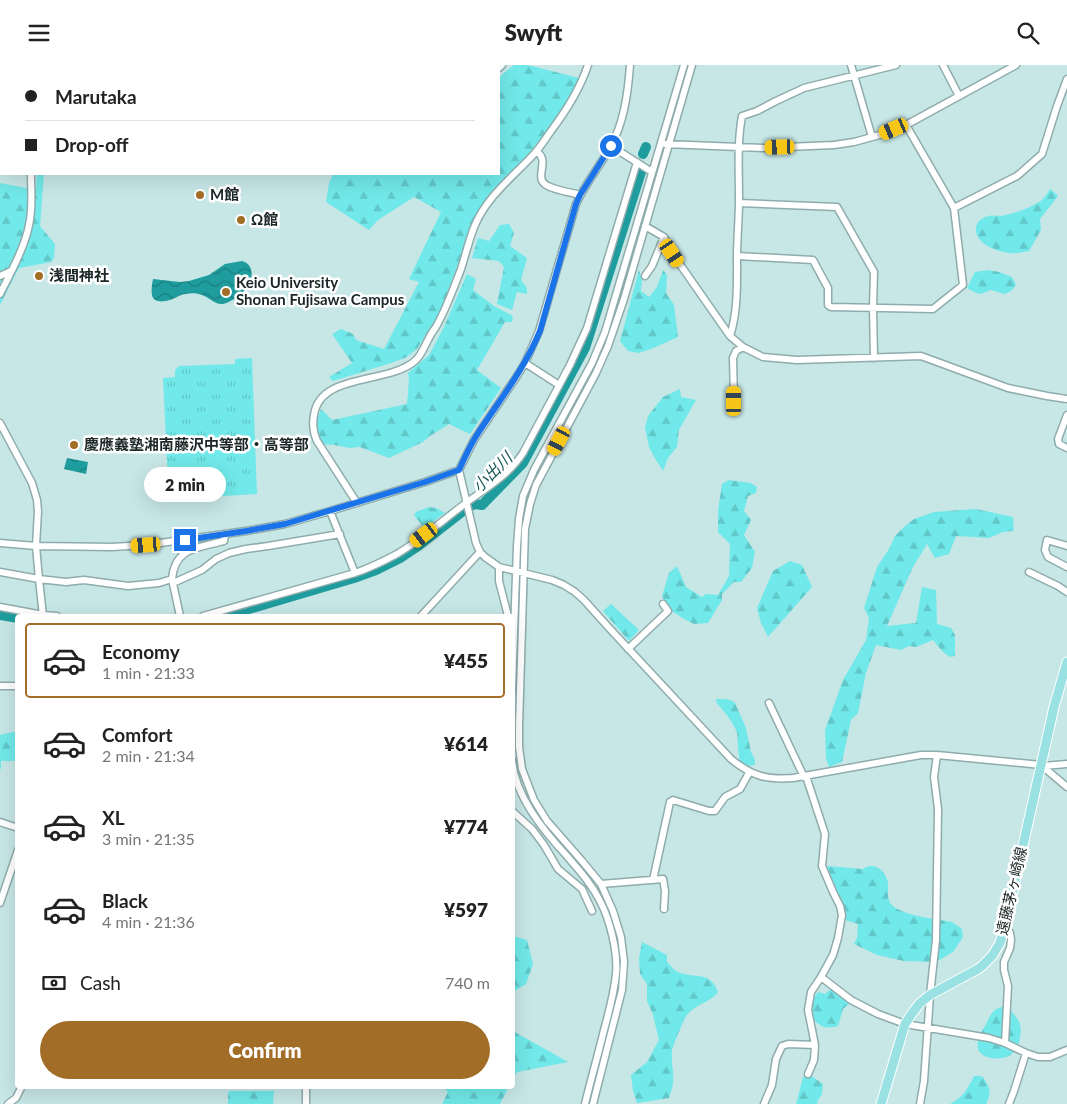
<!DOCTYPE html>
<html lang="en">
<head>
<meta charset="utf-8">
<style>
	body { margin:0; font-family:Lato,"Noto Sans JP",sans-serif; background:#f6f6f6; color:#222; height:100vh; display:flex; flex-direction:column; font-size:19px; white-space:nowrap }
	* { box-sizing:border-box; margin:0 }
	p { font-size:16px; color:#767676 }
	.icon { flex:none; width:28px; height:28px; fill:none; stroke:currentColor; stroke-width:2; stroke-linecap:round; stroke-linejoin:round }
	.map { position:relative; flex:1; overflow:hidden }
	.details { position:absolute; left:15px; top:549px; width:500px; height:475px; display:flex; flex-direction:column; background:#fff; border-radius:5px; box-shadow:0 5px 20px #0002 }
	.details>* { flex:none }
	.hud { position:absolute; left:0px; top:0px; width:500px; height:110px; box-shadow:0 5px 20px #0002; display:grid; align-content:center; height:110px; padding:0 25px; background:#fff }
	.end { position:absolute; width:22px; height:22px; margin:-11px; border:6px solid #1a73e8; background:#fff; box-shadow:0 0 0 2px #fff }
	.from { border-radius:50% }
	.bubble { position:absolute; height:35px; border-radius:18px; background:#fff; box-shadow:0 5px 20px #0002; font-size:16px; font-weight:800; line-height:35px; text-align:center }
	.car { position:absolute; width:15px; height:30px; margin:-15px -8px; border-radius:6px; box-shadow:0 0 4px 1px #0007; background:linear-gradient(#f5c518 24%,#345 0 40%,#f5c518 0 76%,#345 0 86%,#f5c518 0) }
	.hud b { display:flex; align-items:center; gap:18px; height:48px; font-size:19px }
	.hud b+b { border-top:1px solid #e0e0e0 }
	.hud i { width:12px; height:12px; background:#222 }
	ul { padding:9px 0 0; list-style:none }
	li { display:flex; align-items:center; gap:15px; height:75px; margin:0 10px 8px; padding:0 15px; border:2px solid transparent; border-radius:5px }
	li div { flex:1 }
	li b { display:block; font-size:19px }
	li em { font-style:normal; font-weight:800 }
	li.current { border-color:#a26d26 }
	li>.icon { width:45px; height:45px; stroke-width:1.5 }
	.pay { display:flex; align-items:center; gap:12px; height:55px; padding:0 25px; font-size:19px }
	.pay p { margin-inline-start:auto }
	.cta { display:flex; gap:10px; margin-top:auto; padding:10px 25px }
	.cta a { flex:1; height:58px; border-radius:30px; background:#a26d26; color:#fff; font-size:20px; font-weight:800; line-height:58px; text-align:center }
	header { display:flex; justify-content:space-between; align-items:center; height:65px; padding:0 25px; background:#fff; font-size:22px; font-weight:800 }
	.map>svg:first-child { display:block }
</style>
</head>
<body>
<header><svg class="icon" aria-label="menu" viewBox="0 0 24 24"><path d="M4 6h16M4 12h16M4 18h16"/></svg>Swyft<svg class="icon" aria-label="search" viewBox="0 0 24 24"><circle cx="10" cy="10" r="6"/><path d="M15 15l6 6"/></svg></header>
<div class="map">
<svg width="1067" height="1039" viewBox="0 0 1067 1039">
	<defs>
		<pattern id="forest-firs" width="22" height="20" patternUnits="userSpaceOnUse" patternTransform="scale(1.25)"><rect width="22" height="20" fill="#71e8e9"/><path d="M5 1l3.5 6h-7zM16 11l3.5 6h-7z" fill="#61c7c8"/></pattern>
		<pattern id="park-tufts" width="24" height="20" patternUnits="userSpaceOnUse" patternTransform="scale(1.25)"><rect width="24" height="20" fill="#71e8e9"/><path d="M3 7l-1-3M5 7V3M7 7l1-3M15 17l-1-3M17 17v-4M19 17l1-3" fill="none" stroke="#61c7c8"/></pattern>
		<pattern id="water-waves" width="16" height="10" patternUnits="userSpaceOnUse" patternTransform="scale(1.25)"><rect width="16" height="10" fill="#1f9c9d"/><path d="M0 5q4-4 8 0t8 0" fill="none" stroke="#1a7f80"/></pattern>
	</defs>
	<rect width="100%" height="100%" fill="#c7e6e6"/>
	<!-- forest -->
	<path fill="url(#forest-firs)" d="M514 0H528L579 13 566 39 542 72 524 94 489 130 470 165 451 218 440 247 417 284 405 293 388 299 333 316 329 312 352 298 332 269 341 264 353 269 356 275 384 284 419 217 409 214 441 147 414 132 378 155 369 165 326 137 329 118 333 109H499V12Z
		M37 109H44L40 161 55 179 54 193 51 197 19 203 0 240V118L36 125Z
		M1050 124 1054 127 1058 131 1040 154 1041 165 1029 186C1023 187 1017 189 1010 188 997 187 970 177 977 159 979 155 984 152 989 151 993 150 997 151 1001 151 1013 149 1034 142 1043 134 1046 131 1048 127 1050 124Z
		M509 159 514 168 510 181 527 193 521 215 527 223V229L517 227 512 245 497 239 504 202 499 196 472 193 478 173 489 176 500 160Z
		M639 205 642 215 641 226 649 232 657 222 663 205 667 210 666 228 674 240 678 272 651 284 639 288 628 286 620 276Z
		M988 205 999 207 1012 212 1016 220 1011 226 1005 229 991 225 981 229 976 228 967 223 975 207Z
		M467 209 476 214 473 225 494 241 513 251 512 257H505L477 305 501 323 470 369 449 359 430 371 423 377 389 393 360 382 349 383 335 380 322 379 315 361 321 344 332 355 407 339 409 315 408 308 429 290 444 262Z
		M680 324 681 332 696 335 679 365 677 382 668 393 663 406 656 395 649 382 645 363 648 351 663 332Z
		M729 415 751 418 757 422 756 428 748 431 744 446 751 455 744 470 755 487 752 503 741 517H734L722 529V535L708 558 694 559 684 554 670 545 662 531 669 508 677 501 686 522 702 532 706 529 718 530 729 511 730 479 718 467V446L722 419Z
		M429 442 436 443 445 448 424 463 414 450 416 447Z
		M976 444 1013 452 1014 466 1003 467 989 473 956 471 949 489 935 493 927 479 913 502 887 561 916 558 922 522 936 525 937 559 951 563 955 570V591L950 592 942 586 933 575 916 582 909 581 901 585 876 580 866 608 858 648 851 655 842 697 829 702 826 693 825 665 843 615 866 575 869 553 864 543 877 502 889 484 895 471 905 461 914 454 934 447Z
		M790 496 802 500 812 522 768 572 761 558 757 543 773 506Z
		M611 539 639 565 629 576 603 546Z
		M716 634C723 634 730 633 735 638L746 663 751 687 755 695V700L747 701 740 697C738 688 738 678 737 668 735 659 722 644 716 637Z
		M17 666V696H1V704H0V670Z
		M827 801 863 804C872 797 883 803 887 814 890 822 885 833 892 840 901 849 927 853 940 855 944 856 948 856 952 857 955 859 959 862 962 864L963 872 953 887 936 897 904 896 877 890 854 879 857 873 858 859 845 855V846Z
		M513 871 527 875 533 899 526 919 513 927Z
		M642 877 667 890V897C670 900 673 904 676 906 692 915 710 904 718 927 710 938 695 939 687 950 683 956 673 980 672 986 671 997 674 1007 673 1018 673 1023 670 1028 669 1033L637 1038 633 1026 631 1010 647 997 659 975 653 950 647 936V919L640 909 639 893Z
		M832 923 849 939 843 944 838 961C826 964 822 963 813 954V935L818 927 825 929Z
		M1002 942 1009 943C1013 948 1018 954 1020 959 1021 963 1021 968 1020 971 1020 979 1016 987 1009 991 1001 995 982 995 978 984 976 977 981 967 985 961 989 953 992 944 1002 942Z
		M513 966 568 997 517 1007 513 1015Z
		M810 1010 823 1019 822 1029 817 1037 818 1039H796L803 1012Z
		M974 1011H979L983 1012C990 1024 992 1026 986 1039H950C963 1033 968 1023 974 1011Z
		M441 1021H509L500 1039H442L448 1027Z
		M230 1026H274L273 1039H228V1028Z"/>
	<!-- park -->
	<path fill="url(#park-tufts)" d="M252 293 257 429 177 434V417H168L163 313 175 312V305L179 301 235 299V294Z"/>
	<!-- water -->
	<path fill="url(#water-waves)" d="M242 196C253 199 254 211 248 221 244 228 232 237 223 239 215 240 209 232 202 230 197 228 191 228 186 229 182 229 179 231 175 233 169 236 154 240 152 230 151 225 152 219 153 214L180 217 189 216 209 210 225 199Z
		M67 393 88 397 86 409 64 404Z"/>
	<g fill="none" stroke-linecap="round" stroke-linejoin="round">
		<!-- river -->
		<path stroke="#1f9c9d" stroke-width="10" d="M643 89 646 82
			M0 550 18 553
			M225 551 354 513 376 505 400 493 418 481 463 446 474 439 482 440 523 398 585 283 641 107"/>
		<defs>
			<path id="minor" d="M27 0 28 1
				M396 0V1
				M480 0 481 1
				M630 0C628 28 624 58 610 83 599 102 585 119 576 139L539 266 525 298 517 311 474 375 459 405 476 478 480 487 485 492 499 502 552 515 564 520 575 527 584 535 610 564 731 694C752 711 766 715 793 713L921 690H937L1041 700 1067 722
				M851 0 872 72
				M943 0 959 31
				M292 1V0
				M349 1V0
				M427 1 429 0
				M499 3 502 0
				M665 79 763 83 834 80 854 77 883 69 906 60 1016 0
				M611 81 652 107
				M537 87C551 96 532 114 548 121 558 126 570 127 580 130
				M739 138 837 142 874 207 873 243 874 293
				M954 143 1017 111 1042 89 1057 41 1067 14
				M645 161 664 172 672 188 730 271 743 282 763 292 797 295 921 291 1008 323 1047 331 1067 334
				M737 191 813 195 828 223V240L831 242 933 244 963 220 954 143 906 60
				M0 211 11 206
				M645 211 652 201 664 172
				M0 229C10 209 25 182 29 160 33 143 31 126 31 109
				M730 271C738 246 737 219 737 192 737 173 739 154 739 135 739 107 737 78 742 51L757 46 776 36 804 23 896 0
				M525 298 559 320
				M734 336 733 293 736 286 743 282
				M1067 350 1058 374 1059 379 1067 383
				M0 358 32 418 37 435 38 446 36 481 39 514 43 551
				M357 438 317 376C313 367 312 360 314 350 320 307 389 320 416 295 422 289 425 280 429 273 431 268 435 264 437 260 447 242 454 222 461 204 466 189 469 174 475 160 488 130 514 111 535 88 541 81 546 73 551 66 566 46 580 24 588 0
				M330 446 355 508
				M0 478 36 481 112 482 146 480 246 466 285 459 330 446 425 417 459 405
				M1067 481 1047 475 1045 485 1048 492 1067 502
				M499 502V516L508 551
				M0 507 39 514 66 517 84 515 128 521 159 518 172 514 180 551
				M1029 507 1058 521 1067 527
				M172 514C175 482 198 483 224 476L225 469
				M173 518 202 505 216 494 229 488 246 484 268 481 340 469
				M0 542 43 550 57 551
				M203 551 355 508C370 503 384 496 397 489 421 475 443 455 466 438 486 423 509 410 523 388L570 300 587 263 637 97
				M421 551 480 487
				M628 584 668 546 663 539
				M0 621H18
				M512 625 517 481 519 454 523 431 534 405 592 298 605 267 684 0
				M769 638 804 712
				M512 695C515 731 543 765 566 790 578 804 591 818 600 836 610 855 618 887 616 909 614 928 609 947 604 965 598 990 591 1014 585 1039
				M1043 701 1067 699
				M806 711 825 769 822 801 833 827 840 841 842 850 838 873 833 890 821 912 851 935 878 949 905 959 989 973 1005 978 1026 988 1038 992H1050L1067 985
				M512 746 532 764 544 780 558 804 582 824 592 846
				M0 757 18 763
				M653 815 670 737 673 735 709 746H715L725 732 740 724 749 708
				M601 819 663 814 665 826 664 844
				M0 838 18 785
				M1005 861 1010 868 1011 875 1010 883 1004 897V905L1008 921 1005 978
				M808 1009 814 995 815 980
				M8 1039 16 1033 22 1021
				M306 1039V1021
				M593 1039 622 925 624 897 621 872 613 846 601 819 582 796 547 756 534 735 522 704 519 682V660L525 464 530 439 536 420 596 308 608 281 624 234 692 0
				M764 1039 772 1020 776 994 782 981 788 979 815 980 808 945 811 927 821 912
				M920 1039 924 1016 930 930 936 875 938 744 934 712 937 690
				M1009 1039 1014 1026 1026 988"/>
			<path id="major" d="M881 1039 905 959 913 947 920 938 930 930 978 904 982 901 992 891 1000 878 1005 861 1054 642 1067 597"/>
		</defs>
		<!-- minor casing -->
		<use href="#minor" stroke="#8facac" stroke-width="9"/>
		<!-- major casing -->
		<use href="#major" stroke="#fff" stroke-width="11"/>
		<!-- minor -->
		<use href="#minor" stroke="#fff" stroke-width="6"/>
		<!-- major -->
		<use href="#major" stroke="#99e1e2" stroke-width="9"/>
	</g>
	<g fill="none" stroke-linecap="round" stroke-linejoin="round">
		<!-- route -->
		<path stroke="#1a73e8" stroke-width="6" d="M185 475 246 466 285 459 425 417 459 405C464 394 469 383 475 373 498 337 523 307 540 266L576 139 580 130 611 81"/>
	</g>
	<!-- markers -->
	<g fill="#a26d26" stroke="#fff" stroke-width="2">
		<circle cx="200" cy="130" r="5"/>
		<circle cx="241" cy="155" r="5"/>
		<circle cx="39" cy="211" r="5"/>
		<circle cx="226" cy="227" r="5"/>
		<circle cx="74" cy="380" r="5"/>
	</g>
	<g text-anchor="middle" stroke-width="5" stroke-linejoin="round" paint-order="stroke">
		<!-- poi labels -->
		<g font-size="15" font-weight="bold" fill="#1b2626" stroke="#fff" text-anchor="start">
			<text x="210" y="135">Μ館</text>
			<text x="251" y="160">Ω館</text>
			<text x="49" y="216">浅間神社</text>
			<text x="236" y="223">Keio University<tspan x="236" dy="17">Shonan Fujisawa Campus</tspan></text>
			<text x="84" y="385">慶應義塾湘南藤沢中等部・高等部</text>
		</g>
		<!-- street labels -->
		<g font-size="15" fill="#1b2626" stroke="#fff">
			<text transform="translate(1012 826) rotate(-77)" y="5">遠藤茅ヶ崎線</text>
		</g>
		<!-- water labels -->
		<g font-size="16" font-style="italic" fill="#185859" stroke="#fff">
			<text transform="translate(492 407) rotate(-45)" y="6">小出川</text>
		</g>
	</g>
</svg>
<i class="end from" style="left:611px;top:81px"></i>
<i class="end" style="left:185px;top:475px"></i>
<div class="bubble" style="left:144px;top:402px;width:82px">2 min</div>
<i class="car" style="left:894px;top:64px;rotate:247deg"></i>
<i class="car" style="left:780px;top:82px;rotate:268deg"></i>
<i class="car" style="left:672px;top:188px;rotate:146deg"></i>
<i class="car" style="left:734px;top:336px;rotate:0deg"></i>
<i class="car" style="left:559px;top:376px;rotate:208deg"></i>
<i class="car" style="left:424px;top:470px;rotate:233deg"></i>
<i class="car" style="left:146px;top:480px;rotate:266deg"></i>
<div class="hud">
<b><i class="from"></i>Marutaka</b>
<b><i></i>Drop-off</b>
</div>
<section class="details">
<ul>
<li class="current"><svg class="icon" aria-label="car" viewBox="0 0 24 24"><path d="M5 17H2v-5l4-1 3-4h7l3 4 3 1v5h-3M9 17h6M6 11h13"/><circle cx="7" cy="17" r="2"/><circle cx="17" cy="17" r="2"/></svg><div><b>Economy</b><p>1 min · 21:33</p></div><em>¥455</em></li>
<li><svg class="icon" aria-label="car" viewBox="0 0 24 24"><path d="M5 17H2v-5l4-1 3-4h7l3 4 3 1v5h-3M9 17h6M6 11h13"/><circle cx="7" cy="17" r="2"/><circle cx="17" cy="17" r="2"/></svg><div><b>Comfort</b><p>2 min · 21:34</p></div><em>¥614</em></li>
<li><svg class="icon" aria-label="car" viewBox="0 0 24 24"><path d="M5 17H2v-5l4-1 3-4h7l3 4 3 1v5h-3M9 17h6M6 11h13"/><circle cx="7" cy="17" r="2"/><circle cx="17" cy="17" r="2"/></svg><div><b>XL</b><p>3 min · 21:35</p></div><em>¥774</em></li>
<li><svg class="icon" aria-label="car" viewBox="0 0 24 24"><path d="M5 17H2v-5l4-1 3-4h7l3 4 3 1v5h-3M9 17h6M6 11h13"/><circle cx="7" cy="17" r="2"/><circle cx="17" cy="17" r="2"/></svg><div><b>Black</b><p>4 min · 21:36</p></div><em>¥597</em></li>
</ul>
<div class="pay"><svg class="icon" aria-label="cash" viewBox="0 0 24 24"><path d="M3 7h18v10H3z"/><circle cx="12" cy="12" r="2"/></svg>Cash<p>740 m</p></div>
<div class="cta"><a>Confirm</a></div>
</section>
</div>
</body>
</html>
